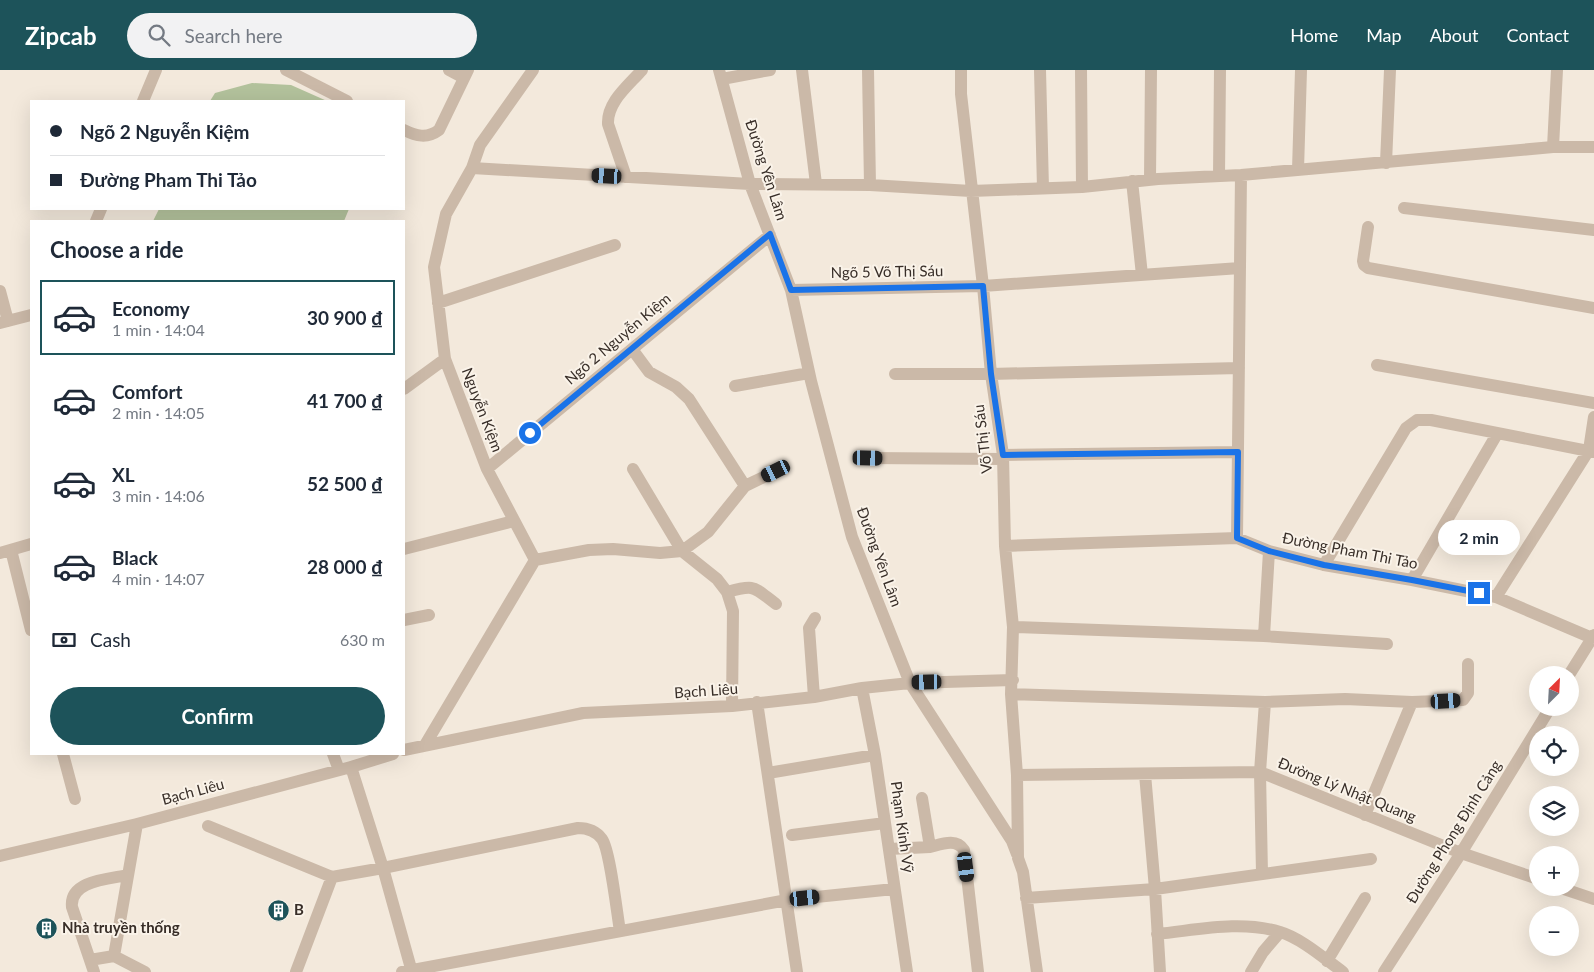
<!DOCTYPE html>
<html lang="en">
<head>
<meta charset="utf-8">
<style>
	body { margin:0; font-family:Lato,sans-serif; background:#f2f2f3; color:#1f2937; height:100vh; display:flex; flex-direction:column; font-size:19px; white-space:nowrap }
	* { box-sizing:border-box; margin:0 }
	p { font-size:16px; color:#747a83 }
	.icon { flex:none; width:28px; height:28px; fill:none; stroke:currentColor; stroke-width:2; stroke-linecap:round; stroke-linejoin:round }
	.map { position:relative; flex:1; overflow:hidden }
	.sheet { position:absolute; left:30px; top:150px; width:375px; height:535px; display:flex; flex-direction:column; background:#fff; border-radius:0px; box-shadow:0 5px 20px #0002 }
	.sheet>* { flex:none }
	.guide { position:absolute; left:30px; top:30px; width:375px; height:110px; border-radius:0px; box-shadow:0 5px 20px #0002; display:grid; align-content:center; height:110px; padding:0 20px; background:#fff }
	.needle { width:32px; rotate:24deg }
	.controls { position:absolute; left:1529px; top:596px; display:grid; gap:10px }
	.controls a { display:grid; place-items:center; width:50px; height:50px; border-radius:50%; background:#fff; box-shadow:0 5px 20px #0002; font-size:25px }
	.end { position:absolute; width:22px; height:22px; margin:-11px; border:6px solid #1a73e8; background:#fff; box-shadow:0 0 0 2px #fff }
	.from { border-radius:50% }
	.bubble { position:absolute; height:35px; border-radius:18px; background:#fff; box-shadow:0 5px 20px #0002; font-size:16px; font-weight:700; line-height:35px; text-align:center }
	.car { position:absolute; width:15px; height:30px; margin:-15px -8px; border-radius:6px; box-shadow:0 0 4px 1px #0007; background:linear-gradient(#222 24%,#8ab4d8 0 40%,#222 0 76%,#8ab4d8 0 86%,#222 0) }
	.guide b { display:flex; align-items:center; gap:18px; height:48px; font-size:19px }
	.guide b+b { border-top:1px solid #e0e1e3 }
	.guide i { width:12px; height:12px; background:#1f2937 }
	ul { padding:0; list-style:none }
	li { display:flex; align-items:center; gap:15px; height:75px; margin:0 10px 8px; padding:0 10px; border:2px solid transparent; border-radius:0px }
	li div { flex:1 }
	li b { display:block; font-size:19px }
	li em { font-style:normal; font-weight:700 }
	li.active { border-color:#1d535a }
	li>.icon { width:45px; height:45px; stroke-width:1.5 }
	h2 { padding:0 20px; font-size:22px; line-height:60px }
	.pay { display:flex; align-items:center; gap:12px; height:55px; padding:0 20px; font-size:19px }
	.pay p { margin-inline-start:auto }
	.primary-button { display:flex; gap:10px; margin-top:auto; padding:10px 20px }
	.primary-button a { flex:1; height:58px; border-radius:30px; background:#1d535a; color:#fff; font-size:20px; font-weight:700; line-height:58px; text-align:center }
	header { display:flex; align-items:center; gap:30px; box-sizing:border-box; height:70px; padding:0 25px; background:#1d535a; color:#fff }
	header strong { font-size:24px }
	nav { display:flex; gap:28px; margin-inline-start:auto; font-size:18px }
	.search { width:350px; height:45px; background:#f2f2f3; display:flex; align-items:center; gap:12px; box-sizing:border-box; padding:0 18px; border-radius:28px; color:#747a83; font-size:19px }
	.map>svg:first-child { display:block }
</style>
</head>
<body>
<header>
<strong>Zipcab</strong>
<div class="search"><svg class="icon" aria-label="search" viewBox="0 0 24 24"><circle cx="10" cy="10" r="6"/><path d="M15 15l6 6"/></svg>Search here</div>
<nav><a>Home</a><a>Map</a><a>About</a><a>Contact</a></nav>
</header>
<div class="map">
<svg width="1594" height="902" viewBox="0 0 1594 902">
	<rect width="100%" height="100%" fill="#f3e9dc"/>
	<!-- green -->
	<path fill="#b3c29c" d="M252 13 291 15 327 31H210L215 23Z
		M159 139H349L344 151H153Z"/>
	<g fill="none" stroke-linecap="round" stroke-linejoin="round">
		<!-- minor -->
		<path stroke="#cbb9a8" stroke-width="12" d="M286 0 347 31
			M449 0 464 8
			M719 0 750 114 791 220 811 311 852 467 910 613 1012 771 1017 784
			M802 0 816 114
			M868 0 870 115
			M961 0V24L983 216 991 304 1003 385 1005 476 1013 557 1011 624 1017 705 1018 788 1023 802 1037 902
			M1040 0 1043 118
			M1081 0 1082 117
			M722 9 770 0
			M143 31 156 0
			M404 60C416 66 427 69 439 60L468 0
			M1553 77 1557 0
			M1386 93 1390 0
			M472 98 750 114 870 115 971 121 1082 117 1158 109 1241 105 1553 77H1594
			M1298 100 1301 0
			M1219 106 1220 0
			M626 107 608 54C607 32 628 16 642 0
			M1150 109 1151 0
			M1132 111 1142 205
			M1404 138 1594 160
			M96 151 101 139
			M1368 157 1363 191 1364 195 1368 198 1594 238
			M791 220 983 216 1240 198
			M0 221 8 251
			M438 233 615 175
			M0 253 31 245
			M632 279 649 302 676 317 689 329 745 416
			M1377 295 1594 333
			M895 304H991L1239 298
			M735 316 809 303
			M404 319 445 289
			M1003 385 1238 382
			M868 388 1003 389
			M487 399 770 165
			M633 399 682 481 717 509 727 522 733 541 732 636
			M1237 468 1241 105
			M1005 476 1237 468 1269 481 1324 495 1412 510 1496 527 1592 568
			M404 479 514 451
			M11 480 31 560
			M0 483 31 474
			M535 490 589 480 613 479 660 483 682 481 708 462 745 416 776 401
			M1324 495 1406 358 1417 350H1431L1594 382
			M1412 510 1497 364
			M727 522C756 514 753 517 776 534
			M1496 527 1589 380 1594 347
			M404 550 429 545
			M1013 557 1264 566 1269 481
			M1264 566 1387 574
			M1569 605 1594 565
			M862 618 875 685 907 902
			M1011 624 1265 632 1345 629 1412 632 1463 630 1468 623V594
			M814 627 809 558 815 548
			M757 632 797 902
			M425 675 535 490 487 399 445 289 434 197 446 144 472 98 480 75 533 0
			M404 680 583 643 732 636 814 627 862 618 910 613 1013 610
			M63 684 75 729
			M333 684 339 700
			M351 697 383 798 412 902
			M768 703 875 685
			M1145 704 1155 819 1160 902
			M1017 705 1260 702 1461 783 1538 809
			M922 728 930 777C942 774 956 768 964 780L978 902
			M1365 745 1412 632
			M208 756 332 807 383 798 578 758C588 758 596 761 602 769 610 780 617 844 620 861
			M792 765 885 753
			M889 779 930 777
			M0 786 137 754 351 697 393 684
			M1262 804 1260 702 1265 632
			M1561 818 1594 829
			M1026 828 1155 819 1371 789
			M1157 864C1198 860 1240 850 1280 862 1301 868 1325 889 1343 902
			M114 886 137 754
			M90 890 114 886 145 902
			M1327 891 1365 828
			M94 902 72 837C69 810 110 809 128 805
			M296 902 332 807
			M402 902 787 830 894 819
			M1251 902 1263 882 1280 862
			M1384 902 1461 783 1550 638"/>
	</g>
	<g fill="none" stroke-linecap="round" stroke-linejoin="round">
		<!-- route -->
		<path stroke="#1a73e8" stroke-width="6" d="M530 363 770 164 791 220 983 216 991 304 1003 385 1238 382 1237 468 1269 481 1324 495 1412 510 1479 523"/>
	</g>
	<!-- icons -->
	<defs>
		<symbol id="building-disc" viewBox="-11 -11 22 22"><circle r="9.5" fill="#1d535a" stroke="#faf3e9"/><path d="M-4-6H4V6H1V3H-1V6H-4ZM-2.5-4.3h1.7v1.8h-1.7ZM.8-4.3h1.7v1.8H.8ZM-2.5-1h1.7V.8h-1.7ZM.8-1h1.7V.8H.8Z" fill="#fff"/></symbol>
	</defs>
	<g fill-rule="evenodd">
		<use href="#building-disc" x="266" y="828" width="25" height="25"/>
		<use href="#building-disc" x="34" y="846" width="25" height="25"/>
	</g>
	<g text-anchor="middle" stroke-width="4" stroke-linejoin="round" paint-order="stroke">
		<!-- street labels -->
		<g font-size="15" fill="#382e28" stroke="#faf3e9">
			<text transform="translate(766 100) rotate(72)" y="5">Đường Yên Lâm</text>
			<text transform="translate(887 202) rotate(-1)" y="5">Ngõ 5 Võ Thị Sáu</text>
			<text transform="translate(618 269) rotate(-40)" y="5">Ngõ 2 Nguyễn Kiệm</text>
			<text transform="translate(482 340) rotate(69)" y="5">Nguyễn Kiệm</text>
			<text transform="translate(983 369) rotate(-97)" y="5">Võ Thị Sáu</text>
			<text transform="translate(1350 481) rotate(11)" y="5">Đường Pham Thi Tảo</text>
			<text transform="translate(879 487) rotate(70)" y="5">Đường Yên Lâm</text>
			<text transform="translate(706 621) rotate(-4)" y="5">Bạch Liêu</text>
			<text transform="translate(1347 720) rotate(22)" y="5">Đường Lý Nhật Quang</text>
			<text transform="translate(193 722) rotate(-15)" y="5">Bạch Liêu</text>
			<text transform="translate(902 757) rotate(82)" y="5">Phạm Kinh Vỹ</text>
			<text transform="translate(1454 762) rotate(-58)" y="5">Đường Phong Định Cảng</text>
		</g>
		<!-- poi labels -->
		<g font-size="15" font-weight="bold" fill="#382e28" stroke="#faf3e9" text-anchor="start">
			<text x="294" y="845">B</text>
			<text x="62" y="863">Nhà truyền thống</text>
		</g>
	</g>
</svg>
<div class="controls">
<a><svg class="needle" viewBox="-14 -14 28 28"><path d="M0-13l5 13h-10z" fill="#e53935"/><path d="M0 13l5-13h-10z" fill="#747a83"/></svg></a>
<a><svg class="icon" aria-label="locate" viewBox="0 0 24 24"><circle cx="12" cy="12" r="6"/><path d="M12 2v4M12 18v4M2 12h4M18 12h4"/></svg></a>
<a><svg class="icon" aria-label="layers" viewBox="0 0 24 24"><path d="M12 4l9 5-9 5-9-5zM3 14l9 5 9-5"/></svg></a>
<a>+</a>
<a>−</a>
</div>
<i class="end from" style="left:530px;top:363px"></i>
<i class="end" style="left:1479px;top:523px"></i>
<div class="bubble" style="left:1438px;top:450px;width:82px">2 min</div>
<i class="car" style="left:607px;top:106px;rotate:273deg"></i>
<i class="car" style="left:868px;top:388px;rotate:91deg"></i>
<i class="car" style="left:776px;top:401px;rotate:244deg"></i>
<i class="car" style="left:927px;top:612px;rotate:269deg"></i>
<i class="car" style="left:1446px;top:631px;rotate:87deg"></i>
<i class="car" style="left:966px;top:797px;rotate:173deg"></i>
<i class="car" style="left:805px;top:828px;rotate:84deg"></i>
<div class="guide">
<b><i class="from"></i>Ngõ 2 Nguyễn Kiệm</b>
<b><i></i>Đường Pham Thi Tảo</b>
</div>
<section class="sheet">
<h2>Choose a ride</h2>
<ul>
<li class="active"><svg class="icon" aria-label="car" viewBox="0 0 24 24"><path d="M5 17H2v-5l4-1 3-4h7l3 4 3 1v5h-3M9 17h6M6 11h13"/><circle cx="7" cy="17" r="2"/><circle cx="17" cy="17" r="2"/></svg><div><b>Economy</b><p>1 min · 14:04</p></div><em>30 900 ₫</em></li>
<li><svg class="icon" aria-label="car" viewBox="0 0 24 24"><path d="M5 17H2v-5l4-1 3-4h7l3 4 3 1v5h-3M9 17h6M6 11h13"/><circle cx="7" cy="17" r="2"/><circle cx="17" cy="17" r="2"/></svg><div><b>Comfort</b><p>2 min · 14:05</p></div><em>41 700 ₫</em></li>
<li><svg class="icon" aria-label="car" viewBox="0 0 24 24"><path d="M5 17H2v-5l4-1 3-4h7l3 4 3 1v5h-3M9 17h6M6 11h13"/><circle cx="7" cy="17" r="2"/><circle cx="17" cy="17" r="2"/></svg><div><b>XL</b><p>3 min · 14:06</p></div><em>52 500 ₫</em></li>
<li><svg class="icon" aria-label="car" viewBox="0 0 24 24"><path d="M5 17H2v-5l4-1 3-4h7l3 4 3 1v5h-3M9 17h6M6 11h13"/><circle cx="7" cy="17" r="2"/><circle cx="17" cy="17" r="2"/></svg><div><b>Black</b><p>4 min · 14:07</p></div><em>28 000 ₫</em></li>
</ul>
<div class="pay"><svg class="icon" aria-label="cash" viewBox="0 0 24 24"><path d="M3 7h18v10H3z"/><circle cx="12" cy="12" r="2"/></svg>Cash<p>630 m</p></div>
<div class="primary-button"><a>Confirm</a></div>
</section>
</div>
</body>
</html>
